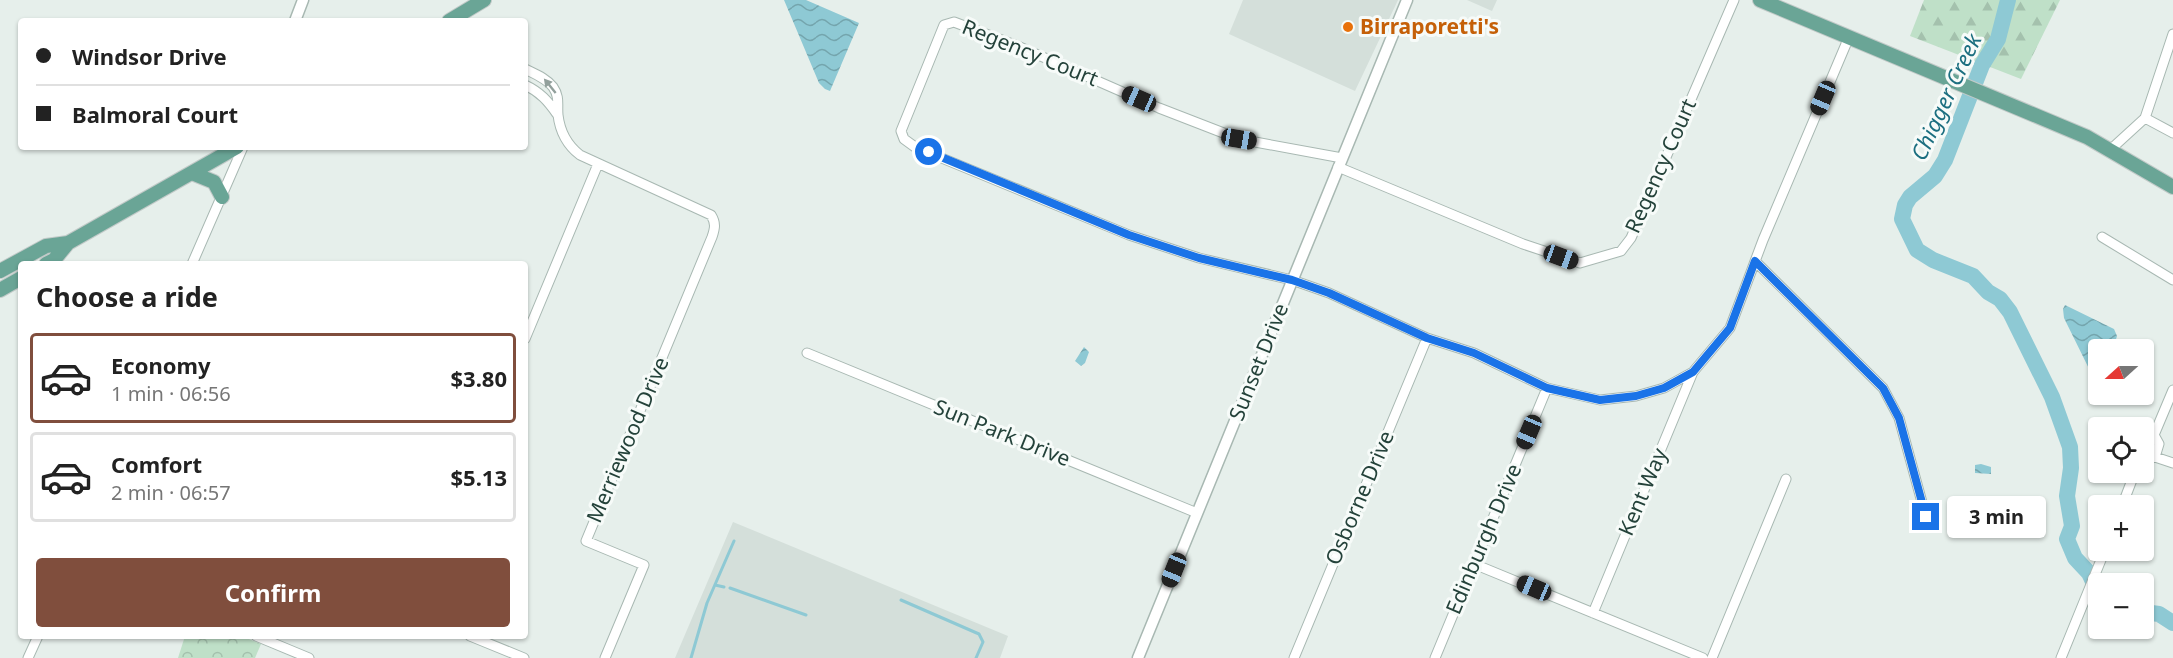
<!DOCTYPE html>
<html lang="en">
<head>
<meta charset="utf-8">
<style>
	body { margin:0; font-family:"Noto Sans",sans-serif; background:#f2f2f2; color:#222; height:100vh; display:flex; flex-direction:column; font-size:22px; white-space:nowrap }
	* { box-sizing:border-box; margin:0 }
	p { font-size:20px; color:#767676 }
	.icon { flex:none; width:33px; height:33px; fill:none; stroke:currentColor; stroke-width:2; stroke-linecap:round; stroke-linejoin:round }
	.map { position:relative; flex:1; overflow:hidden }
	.panel { position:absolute; left:18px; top:261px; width:510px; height:378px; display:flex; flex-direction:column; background:#fff; border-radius:6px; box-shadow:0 2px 4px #0004 }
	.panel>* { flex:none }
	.guide { position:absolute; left:18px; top:18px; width:510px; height:132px; border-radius:6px; box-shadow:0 2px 4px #0004; display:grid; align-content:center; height:132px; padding:0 18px; background:#fff }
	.needle { width:39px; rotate:249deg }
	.tools { position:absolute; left:2088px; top:339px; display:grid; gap:12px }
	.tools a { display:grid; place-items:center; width:66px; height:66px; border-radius:6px; background:#fff; box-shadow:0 2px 4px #0004; font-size:30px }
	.end { position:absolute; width:27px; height:27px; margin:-14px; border:8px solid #1a73e8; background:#fff; box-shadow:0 0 0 3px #fff }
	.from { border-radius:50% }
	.bubble { position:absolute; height:42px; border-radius:6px; background:#fff; box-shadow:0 2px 4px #0004; font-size:20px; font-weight:700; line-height:42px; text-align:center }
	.car { position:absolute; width:18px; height:36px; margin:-18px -9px; border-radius:8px; box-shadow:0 0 4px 2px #0007; background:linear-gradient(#222 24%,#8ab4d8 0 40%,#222 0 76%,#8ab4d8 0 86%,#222 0) }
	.guide b { display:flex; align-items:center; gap:21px; height:57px; font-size:22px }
	.guide b+b { border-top:2px solid #e0e0e0 }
	.guide i { width:15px; height:15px; background:#222 }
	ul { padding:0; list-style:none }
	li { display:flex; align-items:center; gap:18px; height:90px; margin:0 12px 9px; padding:0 6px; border:3px solid #e0e0e0; border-radius:6px }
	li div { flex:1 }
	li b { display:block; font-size:22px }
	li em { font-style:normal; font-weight:700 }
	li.selected { border-color:#804e3d }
	li>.icon { width:54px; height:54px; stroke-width:1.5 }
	h2 { padding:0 18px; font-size:27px; line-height:72px }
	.cta { display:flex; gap:12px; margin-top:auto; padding:12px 18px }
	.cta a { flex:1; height:69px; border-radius:6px; background:#804e3d; color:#fff; font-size:24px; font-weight:700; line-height:69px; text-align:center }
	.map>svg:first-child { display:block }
</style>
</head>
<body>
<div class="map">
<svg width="2173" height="658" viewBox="0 0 2173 658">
	<defs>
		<pattern id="forest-firs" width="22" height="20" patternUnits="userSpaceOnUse" patternTransform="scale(1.5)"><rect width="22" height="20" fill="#bfe0c8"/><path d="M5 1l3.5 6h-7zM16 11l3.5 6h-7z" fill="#a4c1ad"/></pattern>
		<pattern id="park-crowns" width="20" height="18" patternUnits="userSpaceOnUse" patternTransform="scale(1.5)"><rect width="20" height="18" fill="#bfe0c8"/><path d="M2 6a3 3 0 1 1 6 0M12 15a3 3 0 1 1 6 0" fill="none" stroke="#a4c1ad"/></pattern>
		<pattern id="water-waves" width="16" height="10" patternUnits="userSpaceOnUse" patternTransform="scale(1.5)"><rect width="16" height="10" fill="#8ec9d4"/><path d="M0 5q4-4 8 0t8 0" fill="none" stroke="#74a5ad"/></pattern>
	</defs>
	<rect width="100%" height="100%" fill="#e6efeb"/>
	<!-- built -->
	<path fill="#d4dfda" d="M1243 0H1398L1355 91 1229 34Z
		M1467 0H1497L1492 11Z
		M733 522 1008 636 1000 658H675Z"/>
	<!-- forest -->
	<path fill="url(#forest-firs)" d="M1924 0H2060L2021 79 1910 36Z"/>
	<!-- park -->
	<path fill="url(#park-crowns)" d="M185 636H242L261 644 255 658H178Z"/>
	<!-- water -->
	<path fill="url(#water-waves)" d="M784 0H806L859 23 830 91 825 89 819 83Z
		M2065 305 2114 329 2117 336 2113 349 2098 350V387L2064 318 2063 309Z
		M1084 347 1089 352 1085 363 1081 366 1075 361Z
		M1981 464 1991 467V474L1975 473V465Z"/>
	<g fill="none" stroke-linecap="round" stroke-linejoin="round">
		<!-- stream -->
		<path stroke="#8ec9d4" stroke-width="3" d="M715 585 724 587
			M730 588 806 615
			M901 600 979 634 983 642 976 658
			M691 658 707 603 734 541"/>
		<!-- river -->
		<path stroke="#8ec9d4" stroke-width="16" d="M2008 0 1998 39 1982 65 1945 160 1935 176 1910 197 1905 205 1902 219 1917 250 1933 260 1973 276 1988 292 2000 299 2010 312 2052 397 2070 447 2071 468 2067 496 2072 526 2067 539 2075 558 2089 573 2098 592
			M2144 612 2159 614 2173 623"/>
		<defs>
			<path id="minor" d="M525 69C535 74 546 78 553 87 560 97 557 105 558 115 560 132 567 145 580 155L711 215C716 223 715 228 712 237L586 541 644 565 605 658
				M525 85C540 92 548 101 557 114
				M2145 118 2173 133
				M2110 150 2145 118 2173 34
				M1342 158 1239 139 1159 108 1020 47 954 22 944 25 901 131 904 139 915 147 1129 235 1199 258 1292 280 1329 293 1427 338 1474 353 1547 388 1600 400 1636 396 1664 388 1693 372 1730 328 1763 240 1849 37
				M1338 167 1523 244 1580 263 1621 251 1631 238 1734 0
				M2102 237 2173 280
				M1755 261 1883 388 1899 418 1926 517
				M192 264 243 147
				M525 339 598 164
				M807 353 1197 513
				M2154 435 2159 444 2155 457
				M2144 448 2147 439 2154 435 2173 390
				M2144 460 2155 457 2173 463
				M2122 506 2135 472
				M1474 564 1703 658
				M1593 613 1693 372
				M256 636 309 658
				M470 636 524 658
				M28 658 38 636
				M1294 658 1427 338
				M1435 658 1547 388
				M1712 658 1786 479
				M2061 658 2105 550"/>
			<path id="tertiary" d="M295 21 303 0
				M1138 658 1407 0"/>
			<path id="primary" d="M1760 0 2087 137 2173 187
				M449 21 484 0
				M192 173 214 182 222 197
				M46 264 54 260 68 243
				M0 271 46 246 68 243 237 147
				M0 290 21 278"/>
		</defs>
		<!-- minor casing -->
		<use href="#minor" stroke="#a8b8b2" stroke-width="11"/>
		<!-- tertiary casing -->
		<use href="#tertiary" stroke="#a8b8b2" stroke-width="13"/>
		<!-- primary casing -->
		<use href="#primary" stroke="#c2cac8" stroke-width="16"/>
		<!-- minor -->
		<use href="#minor" stroke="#fff" stroke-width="9"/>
		<!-- tertiary -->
		<use href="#tertiary" stroke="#fff" stroke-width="10"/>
		<!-- primary -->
		<use href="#primary" stroke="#6aa596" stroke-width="14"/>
	</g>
	<!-- one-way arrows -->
	<defs><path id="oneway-solid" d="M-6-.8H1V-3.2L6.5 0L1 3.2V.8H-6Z" transform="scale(1.5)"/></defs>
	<use fill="#92a09c" href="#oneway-solid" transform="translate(550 86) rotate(-129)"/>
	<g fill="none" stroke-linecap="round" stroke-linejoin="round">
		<!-- route -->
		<path stroke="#1a73e8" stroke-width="8" d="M929 152 1129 235 1199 258 1292 280 1329 293 1427 338 1474 353 1547 388 1600 400 1636 396 1664 388 1693 372 1730 328 1755 261 1883 388 1899 418 1926 517"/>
	</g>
	<!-- markers -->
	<circle fill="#e8710a" stroke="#f7fbf9" stroke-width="2" cx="1348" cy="27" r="6"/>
	<g text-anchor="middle" stroke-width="6" stroke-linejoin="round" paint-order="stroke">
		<!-- food labels -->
		<g font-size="21" font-weight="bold" fill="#c56008" stroke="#f7fbf9" text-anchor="start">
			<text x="1360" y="34">Birraporetti's</text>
		</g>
		<!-- street labels -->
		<g font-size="21" fill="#24423a" stroke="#f7fbf9">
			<text transform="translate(1030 53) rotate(22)" y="7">Regency Court</text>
			<text transform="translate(1661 166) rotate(-66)" y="7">Regency Court</text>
			<text transform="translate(1259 362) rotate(-68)" y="7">Sunset Drive</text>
			<text transform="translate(1002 433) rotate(22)" y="7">Sun Park Drive</text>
			<text transform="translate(628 440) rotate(-67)" y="7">Merriewood Drive</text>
			<text transform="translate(1643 492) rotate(-67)" y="7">Kent Way</text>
			<text transform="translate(1360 498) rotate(-67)" y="7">Osborne Drive</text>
			<text transform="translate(1484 539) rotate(-67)" y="7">Edinburgh Drive</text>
		</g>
		<!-- water labels -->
		<g font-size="22" font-style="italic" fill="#1c6f80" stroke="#f7fbf9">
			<text transform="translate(1946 97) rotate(-65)" y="8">Chigger Creek</text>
		</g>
	</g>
</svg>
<div class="tools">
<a><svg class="needle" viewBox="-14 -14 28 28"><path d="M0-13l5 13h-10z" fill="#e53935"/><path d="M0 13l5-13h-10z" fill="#767676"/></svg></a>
<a><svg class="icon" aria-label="locate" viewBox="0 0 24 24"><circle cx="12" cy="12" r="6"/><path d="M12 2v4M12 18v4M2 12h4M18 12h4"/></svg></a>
<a>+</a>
<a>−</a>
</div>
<i class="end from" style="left:929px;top:152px"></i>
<i class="end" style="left:1926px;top:517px"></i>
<div class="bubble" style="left:1947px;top:496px;width:99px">3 min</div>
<i class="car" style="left:1823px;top:98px;rotate:203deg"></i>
<i class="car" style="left:1139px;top:99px;rotate:294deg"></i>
<i class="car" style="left:1239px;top:139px;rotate:100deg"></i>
<i class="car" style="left:1561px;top:257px;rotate:110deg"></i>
<i class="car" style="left:1529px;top:432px;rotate:203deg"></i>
<i class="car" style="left:1174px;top:570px;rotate:202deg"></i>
<i class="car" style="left:1534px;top:588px;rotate:293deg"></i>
<div class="guide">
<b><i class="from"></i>Windsor Drive</b>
<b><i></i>Balmoral Court</b>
</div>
<section class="panel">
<h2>Choose a ride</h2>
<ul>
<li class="selected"><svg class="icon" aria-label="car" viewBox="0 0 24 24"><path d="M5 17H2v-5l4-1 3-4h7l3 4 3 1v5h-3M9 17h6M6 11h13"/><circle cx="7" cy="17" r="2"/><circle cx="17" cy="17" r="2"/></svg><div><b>Economy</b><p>1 min · 06:56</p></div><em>$3.80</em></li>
<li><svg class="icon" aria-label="car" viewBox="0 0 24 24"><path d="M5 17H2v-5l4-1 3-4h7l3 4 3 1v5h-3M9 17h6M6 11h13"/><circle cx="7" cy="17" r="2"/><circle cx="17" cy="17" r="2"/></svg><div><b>Comfort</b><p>2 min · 06:57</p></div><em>$5.13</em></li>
</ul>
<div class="cta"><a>Confirm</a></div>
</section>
</div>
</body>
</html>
